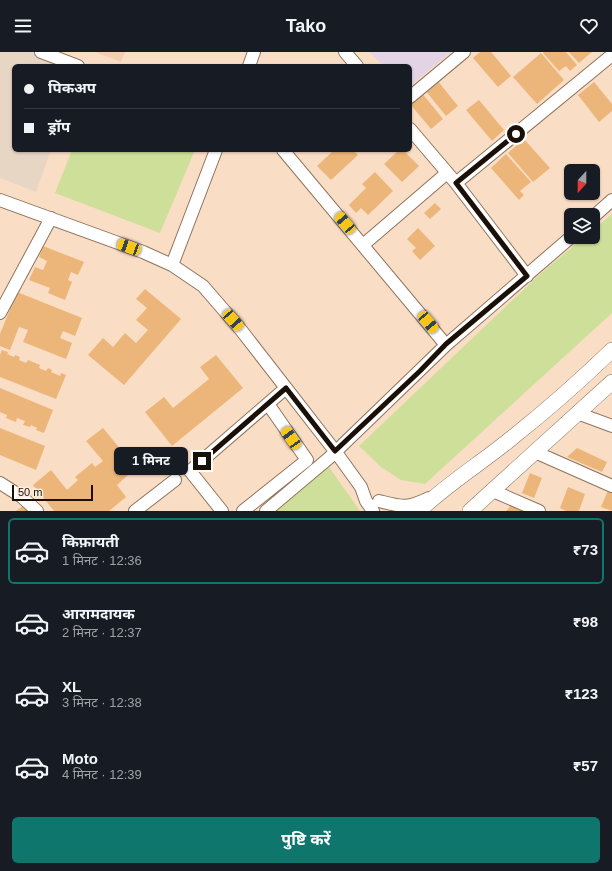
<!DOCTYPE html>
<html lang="hi">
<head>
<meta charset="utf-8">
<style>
	body { margin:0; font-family:Arial,"Noto Sans Devanagari",sans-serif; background:#242831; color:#f1f3f6; height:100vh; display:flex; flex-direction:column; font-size:15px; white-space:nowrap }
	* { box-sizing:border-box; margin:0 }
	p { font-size:13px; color:#9ea1a6 }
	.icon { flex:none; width:22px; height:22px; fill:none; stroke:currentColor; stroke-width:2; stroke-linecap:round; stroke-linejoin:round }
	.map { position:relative; height:459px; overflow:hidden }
	.side { display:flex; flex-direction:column; background:#171b24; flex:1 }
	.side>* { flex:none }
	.top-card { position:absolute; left:12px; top:12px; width:400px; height:88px; border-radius:6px; box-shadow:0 1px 3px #0004; display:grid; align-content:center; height:88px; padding:0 12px; background:#171b24 }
	.needle { width:26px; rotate:201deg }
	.fabs { position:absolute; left:564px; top:112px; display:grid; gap:8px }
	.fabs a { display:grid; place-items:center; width:36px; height:36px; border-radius:6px; background:#171b24; box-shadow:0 1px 3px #0004; font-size:20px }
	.scale { position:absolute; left:12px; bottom:10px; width:81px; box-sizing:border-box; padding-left:4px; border:2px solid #1a1008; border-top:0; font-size:11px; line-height:14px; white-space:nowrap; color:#1a1008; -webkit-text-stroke:3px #feedde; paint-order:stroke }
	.end { position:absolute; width:18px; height:18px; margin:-9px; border:5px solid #1a1008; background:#fff; box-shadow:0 0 0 2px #fff }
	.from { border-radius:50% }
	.bubble { position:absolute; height:28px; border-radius:6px; background:#171b24; box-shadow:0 1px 3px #0004; font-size:13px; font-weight:700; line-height:28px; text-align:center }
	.car { position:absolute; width:12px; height:24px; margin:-12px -6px; border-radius:5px; box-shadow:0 0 3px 1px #0007; background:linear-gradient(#f5c518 24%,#345 0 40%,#f5c518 0 76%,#345 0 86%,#f5c518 0) }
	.top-card b { display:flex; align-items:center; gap:14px; height:38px; font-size:15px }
	.top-card b+b { border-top:1px solid #363941 }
	.top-card i { width:10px; height:10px; background:#f1f3f6 }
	ul { padding:7px 0 0; list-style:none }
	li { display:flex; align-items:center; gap:12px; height:66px; margin:0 8px 6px; padding:0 4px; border:2px solid transparent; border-radius:6px }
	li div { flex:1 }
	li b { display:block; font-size:15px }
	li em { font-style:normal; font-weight:700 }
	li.selected { border-color:#0f766e }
	li>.icon { width:36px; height:36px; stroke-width:1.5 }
	.primary-button { display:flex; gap:8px; margin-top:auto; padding:8px 12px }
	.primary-button a { flex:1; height:46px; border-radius:6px; background:#0f766e; color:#fff; font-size:16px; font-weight:700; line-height:46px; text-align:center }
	header { display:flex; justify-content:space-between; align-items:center; height:52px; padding:0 12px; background:#171b24; font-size:18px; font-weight:700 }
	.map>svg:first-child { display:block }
</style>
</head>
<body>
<header><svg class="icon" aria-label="menu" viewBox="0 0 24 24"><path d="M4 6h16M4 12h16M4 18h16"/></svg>Tako<svg class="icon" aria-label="heart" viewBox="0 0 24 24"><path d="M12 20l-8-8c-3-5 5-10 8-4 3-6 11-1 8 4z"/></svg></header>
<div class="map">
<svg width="612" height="459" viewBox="0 0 612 459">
	<rect width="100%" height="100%" fill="#faddc5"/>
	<!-- commercial -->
	<path fill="#e8d6c5" d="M0 0H55L84 12 83 14H14V98H51L36 140 0 126Z"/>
	<!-- built -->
	<path fill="#f2cfb2" d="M95 0H125L121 10Z"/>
	<!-- education -->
	<path fill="#e3d3e5" d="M369 0H451L410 34V14H384Z"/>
	<!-- green -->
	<path fill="#cddf99" d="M72 98H195L160 181 55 141Z
		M612 162V261L425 432 401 428 381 415 359 394 538 224 584 185H593V178Z
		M329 415 360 459H277Z"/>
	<!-- building -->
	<path fill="#ecb67a" d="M480 0H491L511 24 498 35 473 6Z
		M544 0H566L577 13 570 19 566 14 559 19 543 1Z
		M569 0H592L579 11Z
		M541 1 564 28 537 52 513 25Z
		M437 28 458 54 446 64 425 38Z
		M594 30 612 52V59L599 70 578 43Z
		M421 40 443 67 431 77 410 52V49Z
		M479 48 504 78 492 89 466 58Z
		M524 87 550 116 533 130 508 101Z
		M334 98H353L358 103 331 128 317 114Z
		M399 98H403L419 114 402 130 384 112Z
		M506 102 531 130 520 139 524 143 519 148 491 116Z
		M375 120 393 139 368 163 361 156 356 161 349 153 366 136 362 132Z
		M435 151 441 157 430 167 424 161Z
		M418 176 435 194 420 208 412 199 416 196 407 187Z
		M43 194 84 210 78 223 71 220 68 228 72 230 65 248 48 241 50 236 29 228 35 215 43 218 47 209 39 205Z
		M145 237 181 267 124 333 88 303 103 286 113 295 125 281 136 291 148 278 136 268 147 256 136 247Z
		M17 240 82 266 75 284 63 279 60 286 72 291 66 307 23 290 28 278 19 275 10 298 0 294V282Z
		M2 298 8 300 7 302 14 305 15 303 20 305 19 308 26 311 28 308 40 313 39 316 46 319 48 316 52 318 51 320 60 324 61 321 66 323 56 347 0 325V303Z
		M216 303 243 336 172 394 145 360 164 345 173 356 209 327 200 315Z
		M0 336 53 358 44 381 36 378 37 376 31 373 30 375 23 373 25 369 17 366 16 370 6 366 7 363 0 360Z
		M0 376 45 394 36 418 0 403Z
		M103 376 136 416 117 433 126 445 109 459H54L33 433 51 418 67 438 78 428 75 425 92 411 95 415 103 409 86 389Z
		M577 396 607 410 602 420 567 405Z
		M530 421 542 426 534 446 522 441Z
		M568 435 585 442 579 459H566L560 456Z
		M609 436 612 437V459L601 455Z
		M513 451 530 459H506Z
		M23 454 27 459H16Z"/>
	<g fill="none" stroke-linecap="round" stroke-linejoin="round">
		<defs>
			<path id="minor" d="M41 0 78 14
				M345 0 357 14
				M249 14 254 0
				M410 45 464 0
				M410 77 456 131 527 224
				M283 98 446 293
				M456 131 612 3
				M0 148 143 200 172 213 203 234 241 278 335 399 361 435 366 449 373 459
				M593 165 612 148
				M363 193 447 121
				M172 213 216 98
				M0 261 51 166
				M577 361 612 374
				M535 400 612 434
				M0 431 22 445 37 459
				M493 439 539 459
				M379 449C403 455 406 457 429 446
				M135 459 175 428
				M222 459 190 419 286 336
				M243 459 307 408 268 352
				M266 459 329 406 446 293 571 185"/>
			<path id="tertiary" d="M419 459C448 431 483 410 513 385 547 358 581 328 612 298
				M470 459 612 330"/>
		</defs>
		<!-- minor casing -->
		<use href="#minor" stroke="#8e745e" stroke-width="14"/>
		<!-- tertiary casing -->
		<use href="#tertiary" stroke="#8e745e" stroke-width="16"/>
		<!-- minor -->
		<use href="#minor" stroke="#fff" stroke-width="12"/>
		<!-- tertiary -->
		<use href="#tertiary" stroke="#fff" stroke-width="15"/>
	</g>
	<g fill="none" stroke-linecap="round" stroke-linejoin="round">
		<!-- route -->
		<path stroke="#1a1008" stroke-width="5" d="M202 409 286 336 335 399 420 319 446 292 527 224 456 131 516 82"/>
	</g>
</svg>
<div class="fabs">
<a><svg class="needle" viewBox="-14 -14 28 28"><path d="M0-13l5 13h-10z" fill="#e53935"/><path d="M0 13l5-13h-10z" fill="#9ea1a6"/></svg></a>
<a><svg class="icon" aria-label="layers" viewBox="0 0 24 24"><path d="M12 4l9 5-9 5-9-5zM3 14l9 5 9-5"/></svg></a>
</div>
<div class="scale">50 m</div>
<i class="end from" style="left:516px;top:82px"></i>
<i class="end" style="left:202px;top:409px"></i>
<div class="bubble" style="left:114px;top:395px;width:74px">1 मिनट</div>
<i class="car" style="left:345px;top:171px;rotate:320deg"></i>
<i class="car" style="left:129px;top:195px;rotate:290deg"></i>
<i class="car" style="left:233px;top:268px;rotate:138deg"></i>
<i class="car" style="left:428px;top:270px;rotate:140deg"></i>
<i class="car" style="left:291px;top:386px;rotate:325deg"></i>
<div class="top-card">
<b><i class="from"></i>पिकअप</b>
<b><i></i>ड्रॉप</b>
</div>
</div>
<section class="side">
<ul>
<li class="selected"><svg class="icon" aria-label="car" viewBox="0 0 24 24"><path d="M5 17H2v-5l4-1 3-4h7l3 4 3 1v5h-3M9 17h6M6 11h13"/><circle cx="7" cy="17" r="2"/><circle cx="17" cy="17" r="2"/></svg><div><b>किफ़ायती</b><p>1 मिनट · 12:36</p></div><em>₹73</em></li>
<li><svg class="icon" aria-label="car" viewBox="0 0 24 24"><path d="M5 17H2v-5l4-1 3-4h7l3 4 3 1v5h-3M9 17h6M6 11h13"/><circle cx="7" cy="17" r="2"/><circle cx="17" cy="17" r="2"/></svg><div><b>आरामदायक</b><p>2 मिनट · 12:37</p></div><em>₹98</em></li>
<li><svg class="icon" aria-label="car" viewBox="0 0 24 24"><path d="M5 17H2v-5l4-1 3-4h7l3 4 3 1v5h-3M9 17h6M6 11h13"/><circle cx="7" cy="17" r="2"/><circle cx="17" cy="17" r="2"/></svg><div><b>XL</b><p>3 मिनट · 12:38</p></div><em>₹123</em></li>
<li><svg class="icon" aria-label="car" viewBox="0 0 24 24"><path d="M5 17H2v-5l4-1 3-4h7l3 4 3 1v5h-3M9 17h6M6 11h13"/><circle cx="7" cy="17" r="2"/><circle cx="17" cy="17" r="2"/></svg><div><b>Moto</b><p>4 मिनट · 12:39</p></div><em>₹57</em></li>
</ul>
<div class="primary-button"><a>पुष्टि करें</a></div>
</section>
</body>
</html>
